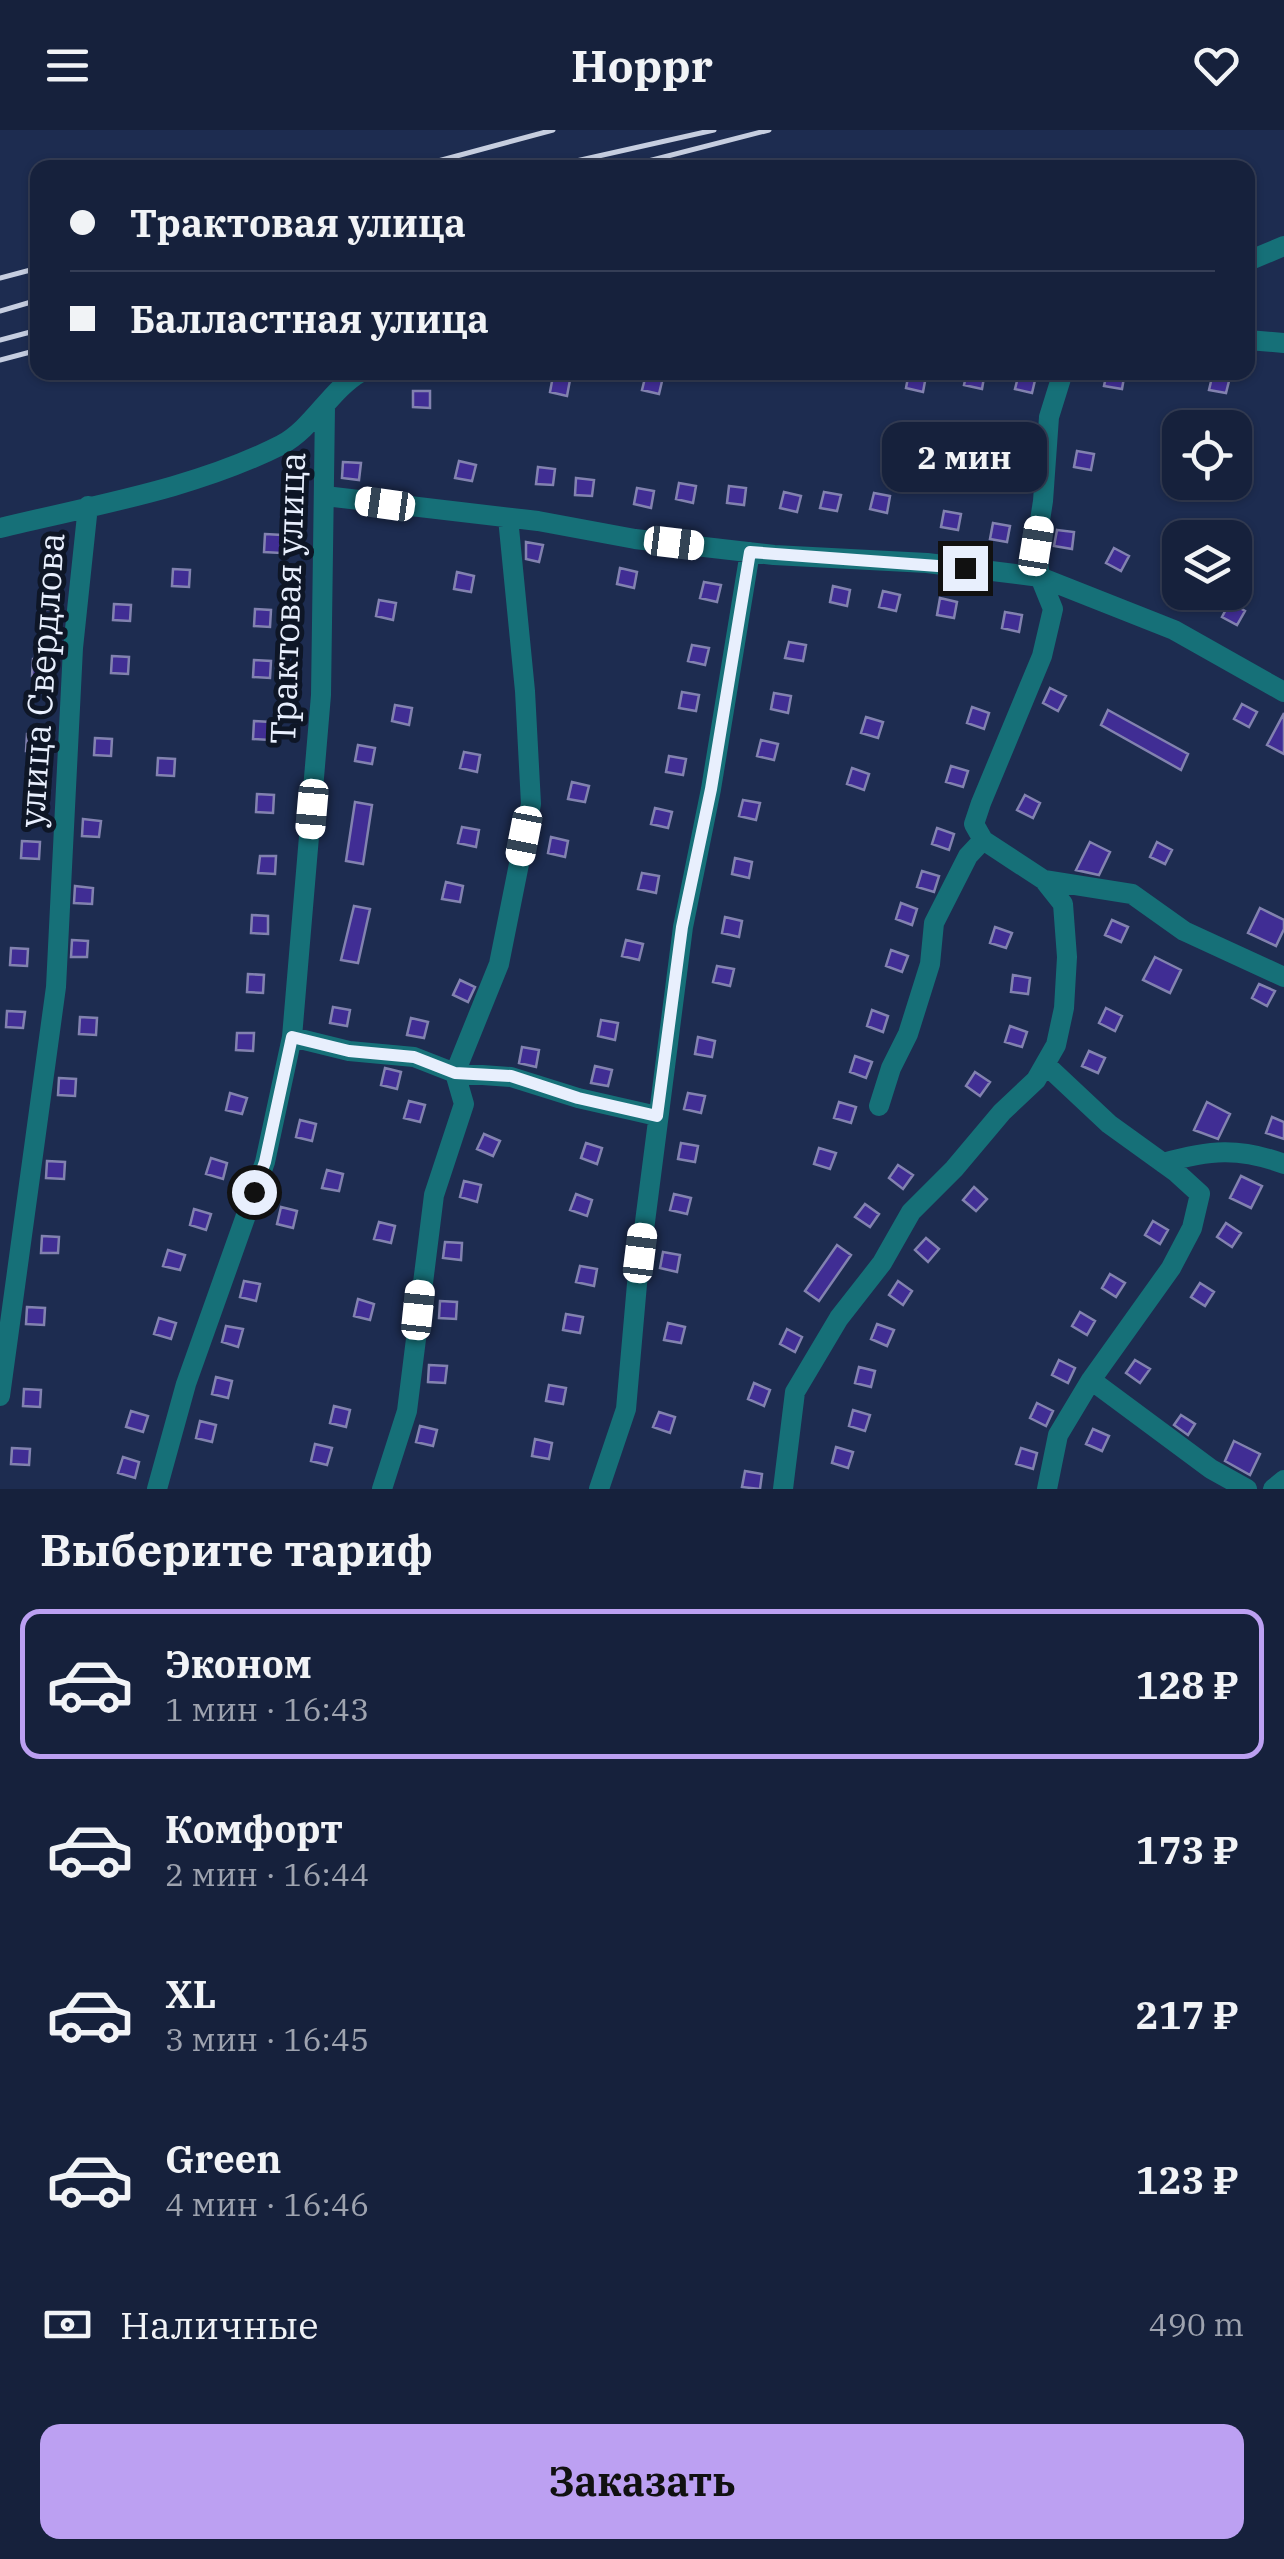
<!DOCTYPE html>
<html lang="ru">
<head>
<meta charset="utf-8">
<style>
	body { margin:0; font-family:"IBM Plex Serif",serif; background:#1f2943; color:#f1f3f6; height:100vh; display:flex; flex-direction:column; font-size:38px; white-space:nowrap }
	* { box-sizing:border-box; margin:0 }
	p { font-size:32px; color:#9ea3af }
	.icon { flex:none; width:55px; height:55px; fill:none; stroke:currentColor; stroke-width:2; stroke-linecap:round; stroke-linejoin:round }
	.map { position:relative; height:1359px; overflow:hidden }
	.panel { display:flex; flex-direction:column; background:#16213c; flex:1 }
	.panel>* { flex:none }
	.top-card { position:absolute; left:30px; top:30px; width:1225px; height:220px; border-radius:20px; box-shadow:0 2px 8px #0004,0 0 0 2px #353e56; display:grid; align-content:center; height:220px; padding:0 40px; background:#16213c }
	.fabs { position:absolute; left:1162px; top:280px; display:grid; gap:20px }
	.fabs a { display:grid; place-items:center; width:90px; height:90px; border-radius:20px; background:#16213c; box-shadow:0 2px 8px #0004,0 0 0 2px #353e56; font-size:50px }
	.end { position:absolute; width:45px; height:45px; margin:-22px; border:12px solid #e8effd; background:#111; box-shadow:0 0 0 5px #111 }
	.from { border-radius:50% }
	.bubble { position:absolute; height:70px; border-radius:20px; background:#16213c; box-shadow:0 2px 8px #0004,0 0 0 2px #353e56; font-size:32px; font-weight:800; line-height:70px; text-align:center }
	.car { position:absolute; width:30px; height:60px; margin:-30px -15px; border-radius:12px; box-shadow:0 0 8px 2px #0007; background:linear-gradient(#fff 24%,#345 0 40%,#fff 0 76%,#345 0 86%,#fff 0) }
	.top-card b { display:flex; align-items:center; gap:35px; height:95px; font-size:38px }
	.top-card b+b { border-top:2px solid #353e56 }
	.top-card i { width:25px; height:25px; background:#f1f3f6 }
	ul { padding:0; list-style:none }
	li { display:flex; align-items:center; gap:30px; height:150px; margin:0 20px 15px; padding:0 20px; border:5px solid transparent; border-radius:20px }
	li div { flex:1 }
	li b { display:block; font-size:38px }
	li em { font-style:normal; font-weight:800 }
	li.selected { border-color:#bca0f2 }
	li>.icon { width:90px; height:90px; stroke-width:1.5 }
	h2 { padding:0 40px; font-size:45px; line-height:120px }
	.pay { display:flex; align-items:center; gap:25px; height:110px; padding:0 40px; font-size:38px }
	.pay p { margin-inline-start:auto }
	.cta { display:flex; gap:20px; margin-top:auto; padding:20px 40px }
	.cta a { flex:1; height:115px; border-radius:20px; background:#bca0f2; color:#111; font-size:40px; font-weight:800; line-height:115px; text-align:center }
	header { display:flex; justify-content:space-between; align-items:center; height:130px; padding:0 40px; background:#16213c; font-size:45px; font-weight:800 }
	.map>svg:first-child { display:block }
</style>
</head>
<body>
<header><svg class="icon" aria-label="menu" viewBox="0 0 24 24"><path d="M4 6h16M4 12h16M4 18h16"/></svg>Hoppr<svg class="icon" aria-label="heart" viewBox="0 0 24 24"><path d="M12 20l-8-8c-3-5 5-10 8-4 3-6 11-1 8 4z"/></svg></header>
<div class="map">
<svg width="1284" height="1359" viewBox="0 0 1284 1359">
	<rect width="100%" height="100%" fill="#1d2c50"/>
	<!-- building -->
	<path fill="#402d94" stroke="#8282af" stroke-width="2.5" d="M909 242 926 246 923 262 906 258Z
		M967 242H985L982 259 964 255Z
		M1107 242H1125L1122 259 1104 256Z
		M1019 243 1036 246 1032 263 1015 259Z
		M1213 243 1230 247 1226 263 1209 260Z
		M646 244 663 247 659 264 642 260Z
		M553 246 570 250 567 266 550 262Z
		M413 261H430V278L413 277Z
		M1077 321 1094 324 1091 340 1074 337Z
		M459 331 476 335 472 351 455 348Z
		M343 332 361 333 359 350 342 348Z
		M538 337 555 339 553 355 536 354Z
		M576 348 594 350 592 366 575 365Z
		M679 353 696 356 693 373 676 369Z
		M729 356 746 358 744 375 727 373Z
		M637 358 654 361 651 378 634 374Z
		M784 362 801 366 797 382 780 378Z
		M824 362 841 365 837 381 820 378Z
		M874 363 890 366 887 383 870 379Z
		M944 381 961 384 958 400 941 397Z
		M993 393 1010 396 1007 412 990 409Z
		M1057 400 1074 402 1072 419 1054 416Z
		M265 404 282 405 281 423 264 422Z
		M526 412 543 415 539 432 526 429Z
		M1114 418 1129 426 1121 441 1106 433Z
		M1180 433V474L1164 466Z
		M620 438 637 442 634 458 617 454Z
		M173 439 190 440 189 457 172 456Z
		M457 442 474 446 471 462 454 459Z
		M704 452 721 455 717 472 700 468Z
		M833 456 850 460 847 476 830 472Z
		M883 461 900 465 896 481 879 477Z
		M61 462V479L44 480 43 463Z
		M940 468 957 472 954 488 937 485Z
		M379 470 396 473 393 490 376 486Z
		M1230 472 1245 481 1237 495 1222 487Z
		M114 474 131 475 130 491 113 490Z
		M255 479 271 480 270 497 254 496Z
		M1005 482 1022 485 1019 502 1002 498Z
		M789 512 806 515 803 531 785 528Z
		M692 515 709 518 705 535 688 531Z
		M112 526 129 527 128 544 111 543Z
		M33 529 51 530 50 547 32 546Z
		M254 530 271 531 270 548 253 547Z
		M1050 558 1066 566 1058 581 1043 573Z
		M682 562 699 565 696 581 679 578Z
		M774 563 791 566 788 583 771 579Z
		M1242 574 1257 582 1249 597 1234 589Z
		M395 575 412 578 409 595 392 591Z
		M972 577 989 583 984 599 967 593Z
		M1108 580 1188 624 1181 640 1101 595Z
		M1284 583V624L1267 615Z
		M866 587 883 592 878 608 861 603Z
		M254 591 271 592 270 610 253 609Z
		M27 604 45 605 44 622 26 621Z
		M95 608 112 609 111 626 94 625Z
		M761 610 778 614 774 630 757 626Z
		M358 615 375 618 372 634 355 631Z
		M464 622 480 625 477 642 460 638Z
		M669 626 686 629 683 645 666 642Z
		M158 628 175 629 174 646 157 645Z
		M951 636 968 641 963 657 946 652Z
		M852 638 869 644 864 660 847 654Z
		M572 652 589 656 585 672 568 669Z
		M28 661 45 662 44 679 26 678Z
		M257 664 274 665 273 683 256 682Z
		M1025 665 1040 673 1033 688 1017 680Z
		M743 670 760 673 756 690 739 686Z
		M355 672 372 675 363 734 346 731Z
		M655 678 672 682 668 698 651 694Z
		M83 689 101 691 99 707 82 706Z
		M462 697 479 700 476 717 458 713Z
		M937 698 954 704 949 720 932 714Z
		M551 707 568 711 565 727 548 723Z
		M22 711 40 712 39 729 21 728Z
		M1090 712 1110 722 1099 745 1076 740Z
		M1157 712 1172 720 1165 734 1150 727Z
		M260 726H276L275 744 258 743Z
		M735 728 752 732 749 748 732 744Z
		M922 741 939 746 934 762 917 757Z
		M642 743 659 746 656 763 638 759Z
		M446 752 463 756 460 772 442 769Z
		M75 756 93 758 92 774 74 773Z
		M901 773 917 779 912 795 896 789Z
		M354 776 370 779 358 833 341 830Z
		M1260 778 1284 790V799L1276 816 1248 803Z
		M252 785 268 786V804L251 803Z
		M725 787 742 791 739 807 722 803Z
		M1112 790 1128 797 1121 812 1105 805Z
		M995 797 1012 803 1006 818 990 813Z
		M72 810 88 811 87 827H71Z
		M626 810 643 814 639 830 622 826Z
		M11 818 28 819 27 836 10 835Z
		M891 820 908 826 902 842 886 836Z
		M1155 827 1181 840 1170 863 1143 850Z
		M717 836 734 839 730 856 713 852Z
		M248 844 264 845 263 863 247 862Z
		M1013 845 1030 848 1028 864 1011 862Z
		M460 850 475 857 468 872 453 865Z
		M1259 854 1275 861 1267 876 1252 868Z
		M333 877 350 880 347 896 330 893Z
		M1106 878 1122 886 1115 901 1099 893Z
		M872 880 888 886 883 902 867 896Z
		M7 881 25 882 23 898 6 897Z
		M80 887 97 888 96 905 79 904Z
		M411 888 428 892 424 908 407 905Z
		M601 890 618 893 615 910 598 906Z
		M1010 896 1027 902 1022 917 1005 912Z
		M237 903H254L253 921 236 920Z
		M698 907 715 911 712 927 695 924Z
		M522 917 539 920 536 937 519 933Z
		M1089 921 1105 928 1098 943 1082 936Z
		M855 926 872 932 866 948 850 942Z
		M595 936 612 940 608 956 591 953Z
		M385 938 401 942 397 959 381 955Z
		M975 942 990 952 980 966 966 956Z
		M59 948 76 949 75 966 58 965Z
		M230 963 247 968 242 984 226 980Z
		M688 963 705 966 701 983 684 979Z
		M409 971 425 975 420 992 404 988Z
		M839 972 856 977 851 993 834 988Z
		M1207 972 1230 984 1218 1009 1194 1000Z
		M1272 987 1284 992V1009L1266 1003Z
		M300 990 316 994 312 1011 296 1007Z
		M484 1004 500 1011 493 1026 477 1019Z
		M586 1013 602 1018 597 1034 581 1028Z
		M681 1013 698 1016 695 1032 678 1029Z
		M819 1018 836 1023 830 1039 814 1034Z
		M211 1028 227 1033 223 1049 206 1044Z
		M47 1031 65 1032 64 1049 46 1048Z
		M898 1035 913 1045 903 1059 889 1048Z
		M327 1040 343 1044 339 1061 322 1058Z
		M1241 1046 1262 1056 1251 1078 1230 1068Z
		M464 1051 481 1055 477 1072 460 1067Z
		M974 1057 987 1069 976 1081 963 1070Z
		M576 1064 592 1070 587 1086 570 1080Z
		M674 1064 691 1068 687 1084 670 1080Z
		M865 1074 879 1084 870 1097 855 1087Z
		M281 1077 297 1081 293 1098 277 1094Z
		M194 1079 211 1084 206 1100 190 1095Z
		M1153 1091 1168 1100 1160 1114 1145 1105Z
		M379 1092 395 1096 391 1113 374 1109Z
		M1226 1093 1241 1103 1232 1117 1217 1107Z
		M42 1106 59 1107 58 1123H41Z
		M926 1108 939 1119 928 1132 915 1120Z
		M445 1112 462 1113 461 1130 443 1128Z
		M837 1115 851 1125 819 1171 805 1161Z
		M168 1120 185 1125 180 1140 163 1136Z
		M663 1122 680 1125 677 1142 660 1138Z
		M580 1136 597 1139 594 1156 576 1152Z
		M1110 1144 1125 1153 1116 1167 1102 1158Z
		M244 1151 260 1154 256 1171 240 1167Z
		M898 1151 912 1161 903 1175 889 1165Z
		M1200 1153 1214 1162 1205 1176 1191 1167Z
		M358 1169 374 1174 370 1190 354 1186Z
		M440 1171 457 1172 456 1189 439 1188Z
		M27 1177 45 1178 44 1195 26 1194Z
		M1080 1182 1095 1191 1087 1205 1072 1196Z
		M566 1184 583 1187 580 1203 563 1200Z
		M159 1188 176 1193 171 1209 154 1204Z
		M668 1193 685 1197 681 1213 664 1210Z
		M877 1194 894 1200 887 1216 871 1209Z
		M226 1196 243 1199 238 1217 222 1212Z
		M787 1199 802 1207 795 1222 780 1214Z
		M1059 1230 1075 1238 1068 1253 1052 1245Z
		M1135 1230 1150 1239 1140 1253 1126 1243Z
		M429 1235 447 1236 445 1253 428 1252Z
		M859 1237 875 1241 871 1257 855 1253Z
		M216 1247 232 1251 228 1268 212 1264Z
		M754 1253 770 1260 764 1276 748 1269Z
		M549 1255 566 1258 563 1274 546 1271Z
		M24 1259 41 1260 40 1277 23 1276Z
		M1037 1273 1053 1281 1046 1296 1030 1288Z
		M334 1276 350 1280 346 1297 330 1293Z
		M853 1280 870 1285 865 1301 849 1296Z
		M131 1281 148 1286 143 1302 126 1297Z
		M659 1282 675 1287 670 1303 653 1297Z
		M1181 1285 1195 1294 1188 1305 1174 1295Z
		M200 1291 216 1295 212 1312 196 1308Z
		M420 1296 437 1300 433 1316 416 1312Z
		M1093 1299 1109 1306 1102 1321 1086 1314Z
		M535 1309 552 1313 549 1329 532 1326Z
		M1234 1311 1260 1324 1250 1345 1225 1331Z
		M315 1314 332 1318 327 1335 311 1331Z
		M836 1317 853 1322 848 1338 832 1333Z
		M12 1318 30 1319 29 1335 11 1334Z
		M1021 1318 1037 1323 1033 1339 1016 1334Z
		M123 1327 139 1332 135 1348 118 1343Z
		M745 1341 762 1344 760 1359 742 1357Z"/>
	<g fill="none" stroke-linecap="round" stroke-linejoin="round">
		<!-- minor -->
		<path stroke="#167078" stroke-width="20" d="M1248 131 1284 116
			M1248 210 1284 213
			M325 366 538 391 635 409 774 425 927 433 1040 447 1174 500 1284 562
			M0 398C94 375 194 359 281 315 313 298 330 260 361 242
			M1044 750 1132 764 1184 801 1284 847
			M292 907 349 921 414 927 455 943 511 947 578 968 657 986
			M1045 934 1109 994 1177 1043 1200 1064 1192 1098 1171 1138 1091 1250 1058 1305 1047 1359
			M879 976 891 938 908 904 930 834 934 793 968 726 983 710 974 694 981 673 1042 526 1053 479 1040 447 1036 416 1043 371 1049 287 1063 242
			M1163 1033C1209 1020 1239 1017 1284 1034
			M1091 1250 1211 1339 1247 1359
			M0 1266 56 857 73 518 88 376
			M157 1359 186 1254 265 1032 292 907 321 565 325 277
			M382 1359 407 1281 434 1065 464 974 455 943 499 834 531 674 525 561 508 388
			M599 1359 626 1279 637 1154 683 797 711 659 750 422
			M783 1359 795 1262 839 1188 882 1133 911 1082 954 1039 1002 982 1036 950 1056 915 1064 878 1067 827 1063 774 1044 750 983 710
			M1273 1359 1284 1350"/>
		<!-- rail -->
		<path stroke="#c6cee0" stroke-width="5" d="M412 38 553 0
			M545 38 714 0
			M621 38 769 0
			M0 148 38 138
			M0 181 38 170
			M0 210 38 200
			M0 230 38 220"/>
	</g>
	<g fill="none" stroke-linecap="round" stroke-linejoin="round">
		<!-- route -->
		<path stroke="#e8effd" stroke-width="12" d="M254 1062 265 1032 292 907 349 921 414 927 455 943 511 946 578 968 657 986 682 797 711 659 750 422 965 438"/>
	</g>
	<g text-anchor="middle" stroke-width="10" stroke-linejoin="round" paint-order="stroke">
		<!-- street labels -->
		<g font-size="35" fill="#e8effd" stroke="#0e1626">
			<text transform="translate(288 468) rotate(-88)" y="12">Трактовая улица</text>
			<text transform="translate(42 550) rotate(-86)" y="12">улица Свердлова</text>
		</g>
	</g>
</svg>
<div class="fabs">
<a><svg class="icon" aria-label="locate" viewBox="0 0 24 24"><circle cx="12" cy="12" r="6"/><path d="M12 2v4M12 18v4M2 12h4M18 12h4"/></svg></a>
<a><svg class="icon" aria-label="layers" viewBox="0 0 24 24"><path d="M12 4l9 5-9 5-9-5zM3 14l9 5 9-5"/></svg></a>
</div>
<i class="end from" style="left:254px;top:1062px"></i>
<i class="end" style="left:965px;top:438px"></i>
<div class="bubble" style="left:882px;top:292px;width:165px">2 мин</div>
<i class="car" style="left:385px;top:374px;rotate:278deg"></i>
<i class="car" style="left:674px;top:413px;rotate:97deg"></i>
<i class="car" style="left:1036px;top:416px;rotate:9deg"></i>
<i class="car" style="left:312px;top:679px;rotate:185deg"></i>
<i class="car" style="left:524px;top:706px;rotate:191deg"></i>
<i class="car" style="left:640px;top:1123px;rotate:7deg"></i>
<i class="car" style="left:418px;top:1180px;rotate:6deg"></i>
<div class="top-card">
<b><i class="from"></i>Трактовая улица</b>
<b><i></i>Балластная улица</b>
</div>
</div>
<section class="panel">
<h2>Выберите тариф</h2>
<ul>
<li class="selected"><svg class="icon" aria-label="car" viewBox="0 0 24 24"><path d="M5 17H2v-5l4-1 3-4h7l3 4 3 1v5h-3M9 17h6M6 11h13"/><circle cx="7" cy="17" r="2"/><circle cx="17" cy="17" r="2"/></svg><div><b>Эконом</b><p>1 мин · 16:43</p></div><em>128 ₽</em></li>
<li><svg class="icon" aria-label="car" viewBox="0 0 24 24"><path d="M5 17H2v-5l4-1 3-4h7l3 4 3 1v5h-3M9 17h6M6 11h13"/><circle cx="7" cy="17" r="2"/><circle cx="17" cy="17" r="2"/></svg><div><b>Комфорт</b><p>2 мин · 16:44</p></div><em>173 ₽</em></li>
<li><svg class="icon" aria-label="car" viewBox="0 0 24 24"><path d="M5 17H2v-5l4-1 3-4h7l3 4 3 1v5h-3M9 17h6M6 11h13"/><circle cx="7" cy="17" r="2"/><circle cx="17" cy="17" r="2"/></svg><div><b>XL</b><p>3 мин · 16:45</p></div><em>217 ₽</em></li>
<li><svg class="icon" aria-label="car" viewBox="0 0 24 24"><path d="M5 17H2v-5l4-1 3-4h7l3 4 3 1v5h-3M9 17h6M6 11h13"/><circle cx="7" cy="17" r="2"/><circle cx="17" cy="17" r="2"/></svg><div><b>Green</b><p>4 мин · 16:46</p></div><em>123 ₽</em></li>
</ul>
<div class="pay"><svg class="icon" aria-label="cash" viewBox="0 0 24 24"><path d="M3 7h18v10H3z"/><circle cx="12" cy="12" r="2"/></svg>Наличные<p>490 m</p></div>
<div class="cta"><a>Заказать</a></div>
</section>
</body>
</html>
